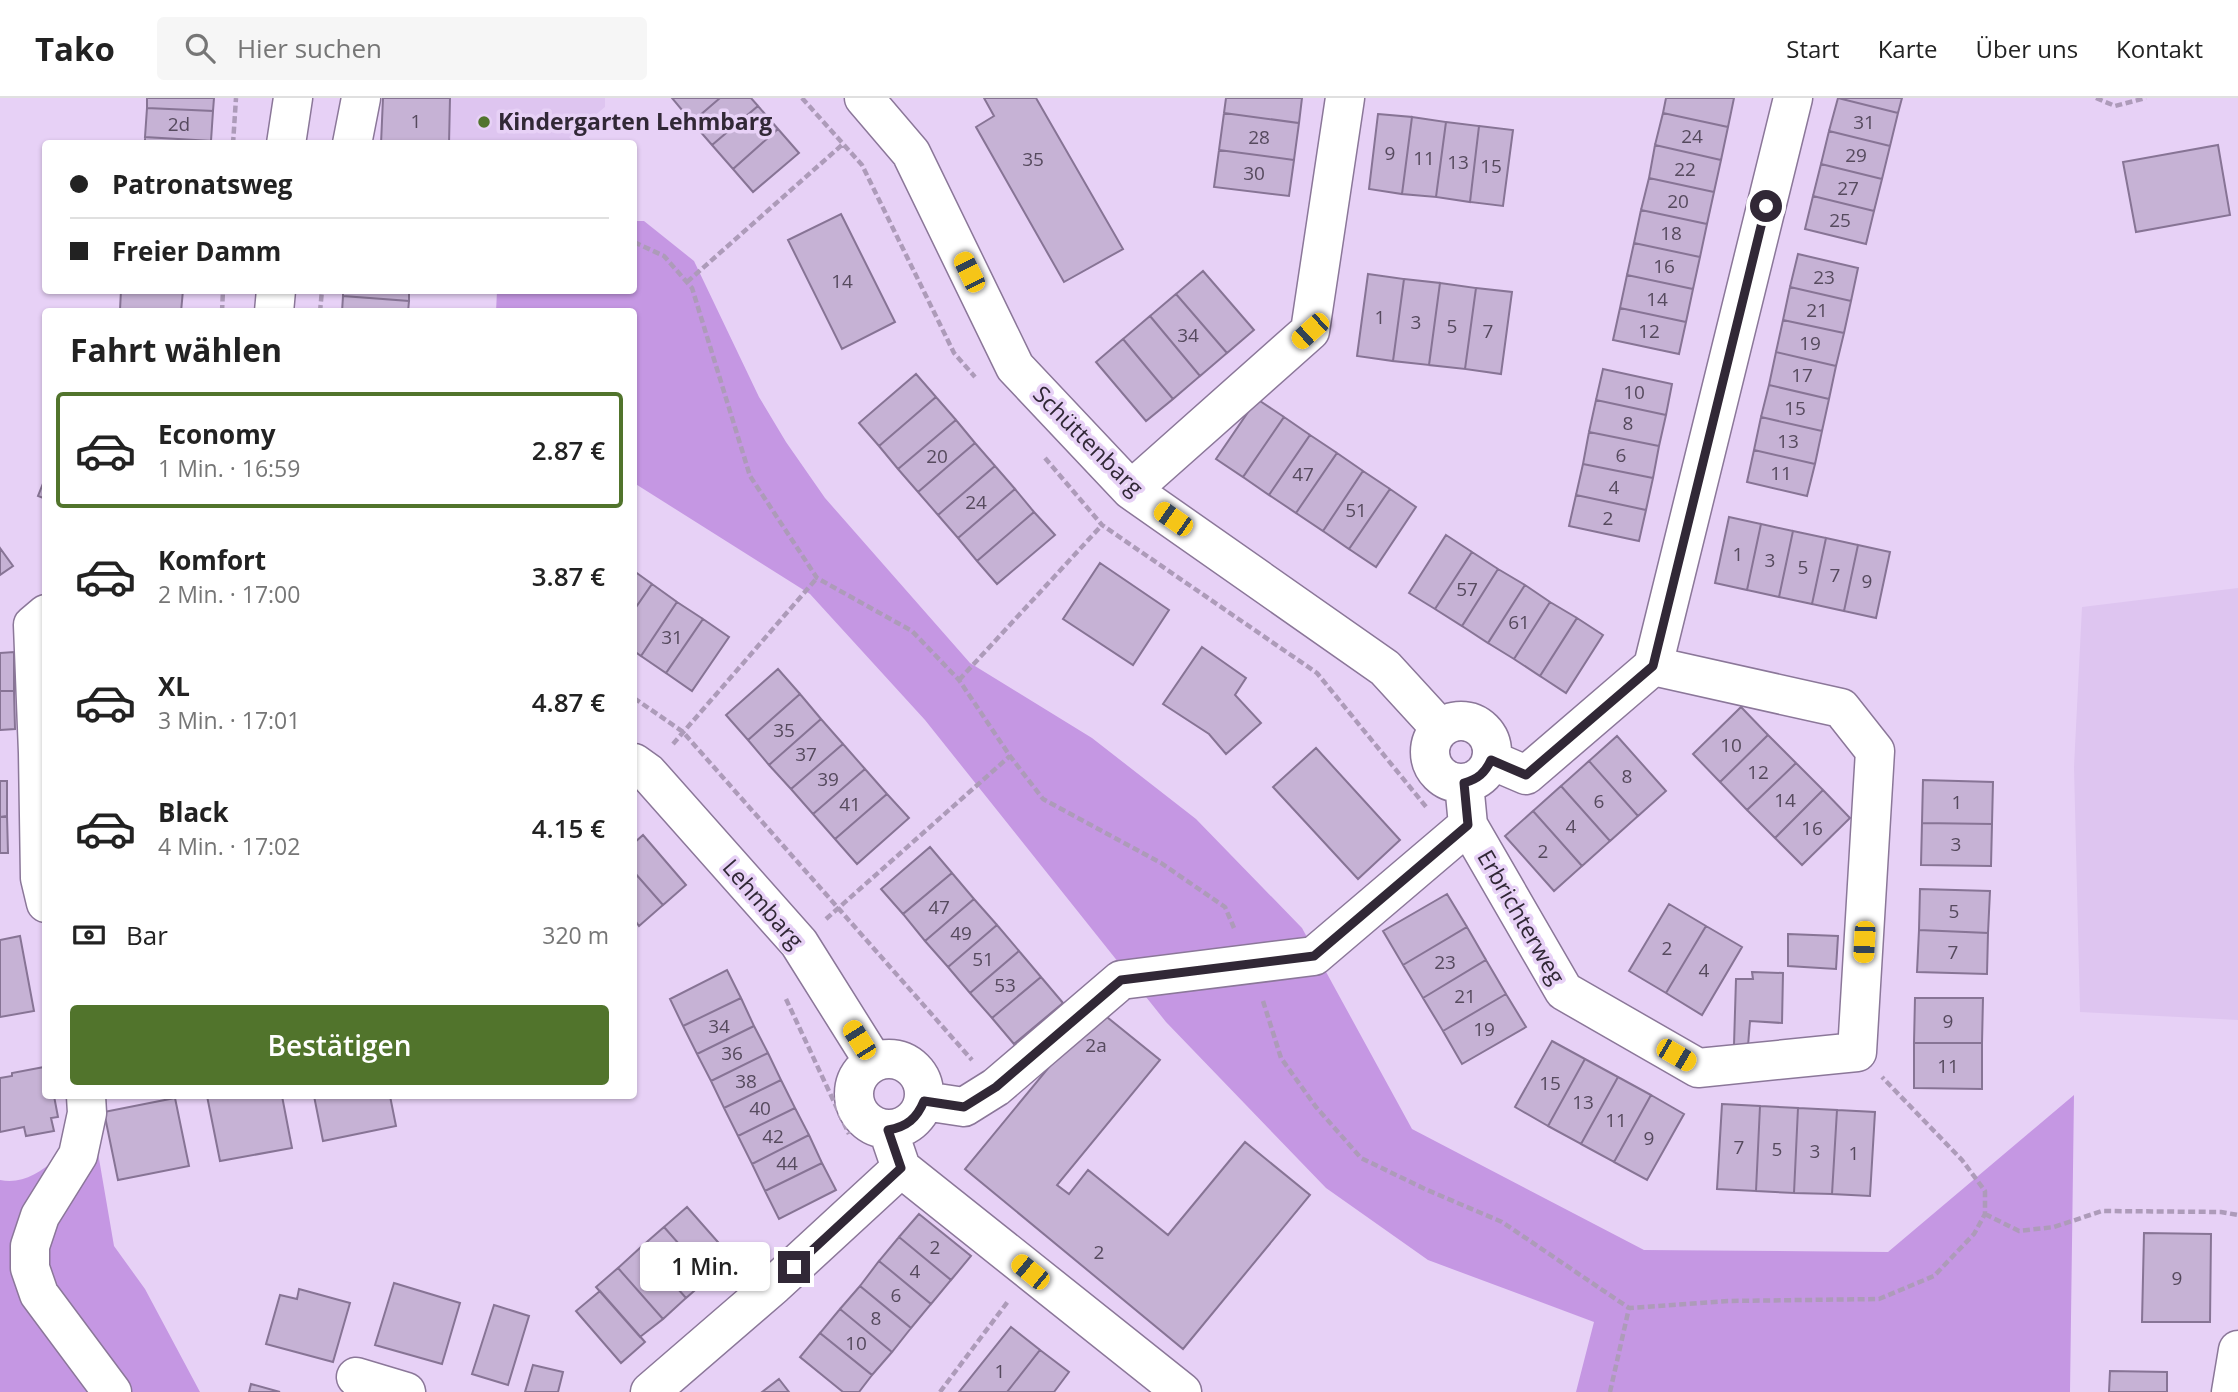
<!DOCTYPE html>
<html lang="de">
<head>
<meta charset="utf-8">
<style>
	body { margin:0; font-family:"Open Sans",sans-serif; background:#f6f6f6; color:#222; height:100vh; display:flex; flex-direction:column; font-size:26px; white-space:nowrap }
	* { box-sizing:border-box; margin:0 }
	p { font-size:23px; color:#767676 }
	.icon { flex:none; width:38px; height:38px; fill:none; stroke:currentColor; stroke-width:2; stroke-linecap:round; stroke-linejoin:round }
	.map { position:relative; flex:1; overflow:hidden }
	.sheet { position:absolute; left:42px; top:210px; width:595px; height:791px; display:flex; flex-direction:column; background:#fff; border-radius:7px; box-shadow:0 2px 5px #0004 }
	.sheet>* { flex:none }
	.hud { position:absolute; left:42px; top:42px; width:595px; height:154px; border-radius:7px; box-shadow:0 2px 5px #0004; display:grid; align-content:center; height:154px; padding:0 28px; background:#fff }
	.end { position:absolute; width:32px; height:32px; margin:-16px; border:9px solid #312836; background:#fff; box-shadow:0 0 0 4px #fff }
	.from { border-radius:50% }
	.bubble { position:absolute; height:49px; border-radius:7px; background:#fff; box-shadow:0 2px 5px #0004; font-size:23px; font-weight:600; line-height:49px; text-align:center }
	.car { position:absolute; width:21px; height:42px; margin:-21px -10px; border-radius:9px; box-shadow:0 0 5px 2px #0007; background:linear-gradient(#f5c518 24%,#345 0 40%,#f5c518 0 76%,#345 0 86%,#f5c518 0) }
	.hud b { display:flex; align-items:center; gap:24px; height:66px; font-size:26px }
	.hud b+b { border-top:2px solid #e0e0e0 }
	.hud i { width:18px; height:18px; background:#222 }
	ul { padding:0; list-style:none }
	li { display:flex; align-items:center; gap:21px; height:116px; margin:0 14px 10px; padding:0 14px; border:4px solid transparent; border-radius:7px }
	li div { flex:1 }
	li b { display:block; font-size:26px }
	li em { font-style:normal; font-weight:600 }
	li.current { border-color:#51742c }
	li>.icon { width:63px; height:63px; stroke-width:1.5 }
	h2 { padding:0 28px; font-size:32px; line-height:84px }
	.pay { display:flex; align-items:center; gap:18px; height:77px; padding:0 28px; font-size:26px }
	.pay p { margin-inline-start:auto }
	.primary-button { display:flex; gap:14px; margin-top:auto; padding:14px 28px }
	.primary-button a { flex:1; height:80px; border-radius:7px; background:#51742c; color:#fff; font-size:28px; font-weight:600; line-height:80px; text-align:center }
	header { display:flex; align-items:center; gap:42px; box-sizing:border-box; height:98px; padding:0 35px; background:#fff; border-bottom:2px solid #e0e0e0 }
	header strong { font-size:33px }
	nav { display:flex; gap:38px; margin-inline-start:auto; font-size:24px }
	.search { width:490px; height:63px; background:#f6f6f6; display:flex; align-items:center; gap:18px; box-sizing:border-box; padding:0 24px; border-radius:7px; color:#767676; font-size:26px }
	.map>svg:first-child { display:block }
</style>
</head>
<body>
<header>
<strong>Tako</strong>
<div class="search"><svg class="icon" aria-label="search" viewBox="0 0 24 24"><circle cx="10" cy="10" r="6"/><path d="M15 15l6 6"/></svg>Hier suchen</div>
<nav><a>Start</a><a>Karte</a><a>Über uns</a><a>Kontakt</a></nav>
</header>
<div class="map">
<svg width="2238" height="1294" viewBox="0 0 2238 1294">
	<rect width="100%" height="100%" fill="#e7d1f6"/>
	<!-- built -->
	<path fill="#dec5f0" d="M382 0H605V9L569 39 574 45 381 46Z
		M2238 490V922L2080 914 2074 669 2082 509Z"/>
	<!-- green -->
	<path fill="#c597e3" d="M634 123H644L694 163 759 299 786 344 825 400 970 565 1092 640 1196 721 1302 830 1412 1031 1644 1152 1888 1154 2074 997 2070 1294H1576L1594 1224 1428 1162 1326 1090 1166 924 925 622 810 496 634 385V214H496L497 193 634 192Z
		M92 1020 114 1148 145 1191 200 1294H0V1082C39 1090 69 1047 92 1020Z"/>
	<!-- building -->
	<path fill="#c6b2d5" stroke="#877495" stroke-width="2" d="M147 0H214L213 13 147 10Z
		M383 0H450L449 46H381Z
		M672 0H720L692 24Z
		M720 0H751L758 8 712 47 692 24Z
		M984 0H1036L1123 151 1064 184 976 29 994 18Z
		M1226 0H1302L1299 25 1224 15Z
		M1666 0H1734L1728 29 1663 15Z
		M1838 0 1898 15 1890 48 1829 33Z
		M1838 0H1902L1898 15Z
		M758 8 778 31 733 71 712 47Z
		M147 10 213 13 211 43 145 39Z
		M1224 15 1299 25 1294 62 1219 52Z
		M1663 15 1728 29 1721 62 1655 47Z
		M1378 16 1412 19 1402 96 1369 91Z
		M1412 19 1446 24 1436 99 1402 96Z
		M1446 24 1479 28 1470 104 1436 99Z
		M1479 28 1513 32 1503 108 1470 104Z
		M778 31 799 55 753 94 733 71Z
		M1829 33 1890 48 1882 81 1821 66Z
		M145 39 211 43V46H145Z
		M1655 47 1721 62 1714 94 1649 80Z
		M2218 47 2230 117 2136 134 2123 64Z
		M1219 52 1294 62 1289 98 1214 89Z
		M1821 66 1882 81 1874 113 1813 98Z
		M1649 80 1714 94 1707 126 1641 112Z
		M1813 98 1874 113 1866 146 1805 131Z
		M1641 112 1707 126 1700 159 1634 145Z
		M841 116 895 224 842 251 788 142Z
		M1634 145 1700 159 1693 191 1627 177Z
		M1798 156 1858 170 1851 203 1790 189Z
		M1203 173 1254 232 1227 255 1176 196Z
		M1368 176 1404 181 1393 263 1357 258Z
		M1627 177 1693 191 1686 224 1620 210Z
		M1404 181 1440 185 1429 267 1393 263Z
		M1440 185 1476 190 1465 271 1429 267Z
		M1790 189 1851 203 1844 235 1783 222Z
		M1476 190 1512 194 1501 276 1465 271Z
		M121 192H183L181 214 120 212Z
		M343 192H409V203L343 198Z
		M1176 196 1227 255 1200 278 1150 218Z
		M343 198 409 203 408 214H342Z
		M1620 210 1686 224 1679 256 1613 242Z
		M1150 218 1200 278 1173 301 1123 241Z
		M1783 222 1844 235 1836 268 1776 254Z
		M1123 241 1173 301 1146 323 1096 264Z
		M1776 254 1836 268 1829 301 1769 287Z
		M1603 271 1672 286 1666 317 1596 302Z
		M916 276 936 299 879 348 859 325Z
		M1769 287 1829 301 1822 333 1761 319Z
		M936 299 956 322 898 371 879 348Z
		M1257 301 1284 319 1243 379 1216 361Z
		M1596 302 1666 317 1659 348 1589 334Z
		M1284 319 1310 337 1269 397 1243 379Z
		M1761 319 1822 333 1815 366 1754 352Z
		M956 322 975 345 918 394 898 371Z
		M1589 334 1659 348 1653 380 1583 366Z
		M1310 337 1337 355 1296 415 1269 397Z
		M975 345 995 368 938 417 918 394Z
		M1754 352 1815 366 1807 398 1747 384Z
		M1337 355 1363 373 1323 433 1296 415Z
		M1583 366 1653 380 1646 412 1576 397Z
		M995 368 1015 391 958 440 938 417Z
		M1363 373 1390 391 1349 451 1323 433Z
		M46 378V401L38 398Z
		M1015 391 1034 414 977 463 958 440Z
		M1390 391 1416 409 1376 469 1349 451Z
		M1576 397 1646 412 1639 443 1569 428Z
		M1034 414 1055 437 997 486 977 463Z
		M1729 419 1761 426 1747 492 1715 485Z
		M1761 426 1793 433 1779 499 1747 492Z
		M1793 433 1826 440 1812 506 1779 499Z
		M1446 437 1472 454 1435 511 1409 495Z
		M1826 440 1858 447 1844 513 1812 506Z
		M1858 447 1890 454 1876 520 1844 513Z
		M0 450 13 468 0 477Z
		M1472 454 1498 471 1462 528 1435 511Z
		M1100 465 1169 512 1133 567 1063 521Z
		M1498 471 1525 487 1488 545 1462 528Z
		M634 473 652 486 634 512Z
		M652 486 677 504 641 558 634 553V512Z
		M1525 487 1550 504 1514 561 1488 545Z
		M677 504 703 521 666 575 641 558Z
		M1550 504 1577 520 1540 578 1514 561Z
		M1577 520 1603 537 1566 595 1540 578Z
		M703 521 729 539 692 593 666 575Z
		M1202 549 1246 580 1235 597 1261 625 1226 656 1209 636 1163 606Z
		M14 554V593H0V555Z
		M778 571 800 596 748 642 726 617Z
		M0 593H14L15 631 0 632Z
		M800 596 821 621 769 667 748 642Z
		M1741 609 1768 637 1720 684 1693 656Z
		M821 621 843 646 791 691 769 667Z
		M1768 637 1796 665 1747 712 1720 684Z
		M1617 638 1666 693 1638 718 1589 663Z
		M843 646 865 671 813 716 791 691Z
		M1316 650 1400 742 1358 781 1273 689Z
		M1589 663 1638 718 1610 743 1561 688Z
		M1796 665 1823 692 1775 740 1747 712Z
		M865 671 887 696 835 741 813 716Z
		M1923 682 1993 684 1992 726 1922 725Z
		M0 683H7V718L0 719Z
		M1561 688 1610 743 1582 768 1533 713Z
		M1823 692 1850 720 1802 767 1775 740Z
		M887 696 909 720 857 766 835 741Z
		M1533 713 1582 768 1554 793 1505 738Z
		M7 718 8 755H0V719Z
		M1922 725 1992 726 1991 768 1921 767Z
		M643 737 686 787 663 807 634 774V745Z
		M930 749 952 775 903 816 881 791Z
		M634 774 663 807 639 828 634 821Z
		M952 775 974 801 925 843 903 816Z
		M1920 791 1990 793 1988 835 1919 832Z
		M1447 796 1467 829 1403 867 1383 833Z
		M974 801 997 827 948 869 925 843Z
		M1669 806 1706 828 1666 895 1629 873Z
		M997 827 1019 853 970 895 948 869Z
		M1706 828 1742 849 1702 917 1666 895Z
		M1467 829 1486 862 1423 900 1403 867Z
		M1919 832 1988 835 1987 876 1917 874Z
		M1788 836 1838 838 1836 871 1788 868Z
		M20 838 34 913 0 919V842Z
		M1019 853 1041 879 992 920 970 895Z
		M1486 862 1506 896 1443 933 1423 900Z
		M727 872 741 900 683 928 670 901Z
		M1752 874 1783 875 1782 925 1750 923 1748 948 1734 947 1736 881H1753Z
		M1041 879 1063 905 1014 946 992 920Z
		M1506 896 1526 929 1462 966 1443 933Z
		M741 900 754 928 697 956 683 928Z
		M1915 900H1983L1982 945H1914Z
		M1097 911 1160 962 1057 1087 1069 1096 1088 1072 1168 1137 1245 1044 1310 1097 1183 1251 965 1071Z
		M754 928 768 955 711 983 697 956Z
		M1552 943 1585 961 1548 1028 1515 1009Z
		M1914 945H1982V991L1914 990Z
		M768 955 781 982 724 1010 711 983Z
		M1585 961 1618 979 1581 1046 1548 1028Z
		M44 969 46 998H54L58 1019 51 1020 54 1033 26 1038 24 1029 0 1034V980L12 978V975Z
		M1618 979 1651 997 1614 1064 1581 1046Z
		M781 982 795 1010 738 1038 724 1010Z
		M1651 997 1684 1016 1647 1082 1614 1064Z
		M207 998H282L292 1050 220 1063Z
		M314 998H390L396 1028 323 1043Z
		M175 1000 189 1068 118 1082 104 1014Z
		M1722 1006 1760 1008 1756 1093 1717 1091Z
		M1760 1008 1798 1010 1794 1095 1756 1093Z
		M795 1010 809 1037 752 1066 738 1038Z
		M1798 1010 1837 1012 1832 1096 1794 1095Z
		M1837 1012 1875 1014 1870 1098 1832 1096Z
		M809 1037 822 1065 765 1093 752 1066Z
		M822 1065 836 1092 779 1121 765 1093Z
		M687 1109 732 1160 709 1180 664 1129Z
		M919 1116 971 1158 951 1182 899 1139Z
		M664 1129 709 1180 686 1200 641 1149Z
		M2144 1135 2211 1136 2210 1224H2142Z
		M899 1139 951 1182 931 1206 879 1163Z
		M641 1149 686 1200 663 1221 618 1170Z
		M879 1163 931 1206 911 1230 860 1188Z
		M618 1170 663 1221 640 1239 596 1189Z
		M394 1185 460 1205 442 1266 375 1247Z
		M860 1188 911 1230 892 1254 840 1211Z
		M299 1191 350 1205 333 1264 266 1246 280 1197 297 1201Z
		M600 1193 645 1244 621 1265 576 1213Z
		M494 1207 529 1218 508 1287 472 1276Z
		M840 1211 892 1254 872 1277 820 1235Z
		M1011 1229 1040 1252 1007 1294H959Z
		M820 1235 872 1277 859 1294H843L800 1259Z
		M1040 1252 1069 1274 1054 1294H1007Z
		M533 1267 563 1274 558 1294H525Z
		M2110 1273 2167 1274V1294H2109Z
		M779 1281 789 1294H762Z
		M251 1286 280 1294H249Z"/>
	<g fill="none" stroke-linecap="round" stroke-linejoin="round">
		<defs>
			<path id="minor" d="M864 0 911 55 1015 269 1131 392 1385 570 1440 630
				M286 46 293 0
				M352 46 361 0
				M274 214 276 192
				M1131 392 1310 233 1345 0
				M46 516 33 527 38 655 40 780 46 805
				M1653 568 1793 0
				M1430 654a31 31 0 1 1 62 0a31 31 0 1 1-62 0Z
				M634 665 648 675 799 845 873 963
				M1464 685 1468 727 1564 893 1698 970 1857 954 1875 653 1841 610 1653 568 1526 677 1491 662
				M854 996a35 35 0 1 1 70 0a35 35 0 1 1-70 0Z
				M86 998 87 1015 78 1057 40 1118 30 1148V1170L39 1196 112 1294
				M924 1003 964 1009 996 989 1121 882 1314 858 1468 727
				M901 1070 1182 1294
				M356 1279 406 1294
				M650 1294 774 1187 901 1070 888 1032
				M2231 1294 2238 1252"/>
		</defs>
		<!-- minor casing -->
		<use href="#minor" stroke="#8b7799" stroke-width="41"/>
		<!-- path -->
		<path stroke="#ad9bb9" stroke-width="4.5" stroke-dasharray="7 3.5" stroke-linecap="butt" d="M802 0 862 67 954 255 975 279
			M2096 0 2115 8 2146 0
			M233 46 236 0
			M634 144 664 158 692 190 750 378 817 480 912 533 959 582 1010 658 1043 701 1161 765 1225 809 1234 830
			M687 184 843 46
			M222 214 223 192
			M320 214 322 192
			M1045 360 1102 427 1317 575 1427 710
			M959 582 1102 427
			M634 600 683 634 972 962
			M673 646 817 480
			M826 821 1010 658
			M786 901 849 1036
			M1263 903 1281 960 1316 1009 1361 1060 1425 1091 1502 1124 1629 1210
			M1985 1116 2019 1133 2054 1129 2102 1113 2221 1114 2238 1117
			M940 1294 1009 1202
			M1610 1294 1629 1210 1728 1203 1879 1201 1934 1178 1974 1136 1985 1116V1093L1962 1062 1882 979"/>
		<!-- minor -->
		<use href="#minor" stroke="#fff" stroke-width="38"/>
	</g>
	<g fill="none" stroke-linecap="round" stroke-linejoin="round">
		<!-- route -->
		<path stroke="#312836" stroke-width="9" d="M794 1169 901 1070 888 1032C907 1029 917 1020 924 1003L964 1009 996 989 1121 882 1314 858 1468 727 1464 685C1478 681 1485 675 1491 662L1526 677 1653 568 1766 108"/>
	</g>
	<!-- markers -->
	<circle fill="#51742c" stroke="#e7d1f6" stroke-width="2.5" cx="484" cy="24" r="7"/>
	<g text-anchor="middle" stroke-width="7" stroke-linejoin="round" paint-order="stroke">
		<!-- number labels -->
		<g font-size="19" fill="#564a5e">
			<text x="416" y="30">1</text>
			<text x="1864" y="31">31</text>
			<text x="179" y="33">2d</text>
			<text x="1692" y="45">24</text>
			<text x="1259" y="46">28</text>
			<text x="1390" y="62">9</text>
			<text x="1856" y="64">29</text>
			<text x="1424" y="67">11</text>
			<text x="1033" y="68">35</text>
			<text x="1458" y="71">13</text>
			<text x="1491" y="75">15</text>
			<text x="1685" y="78">22</text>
			<text x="1254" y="82">30</text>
			<text x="1848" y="97">27</text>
			<text x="1678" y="110">20</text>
			<text x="1840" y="129">25</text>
			<text x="1671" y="142">18</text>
			<text x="1664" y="175">16</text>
			<text x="1824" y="186">23</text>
			<text x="842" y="190">14</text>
			<text x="1657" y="208">14</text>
			<text x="1817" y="219">21</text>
			<text x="1380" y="226">1</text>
			<text x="1416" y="231">3</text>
			<text x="1452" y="235">5</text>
			<text x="1488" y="240">7</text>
			<text x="1649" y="240">12</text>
			<text x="1188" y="244">34</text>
			<text x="1810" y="252">19</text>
			<text x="1802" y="284">17</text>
			<text x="1634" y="301">10</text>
			<text x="1795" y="317">15</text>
			<text x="1628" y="332">8</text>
			<text x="1788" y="350">13</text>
			<text x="1621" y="364">6</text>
			<text x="937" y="365">20</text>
			<text x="1781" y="382">11</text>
			<text x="1303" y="383">47</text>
			<text x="1614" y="396">4</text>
			<text x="976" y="411">24</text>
			<text x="1356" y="419">51</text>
			<text x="1608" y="427">2</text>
			<text x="1738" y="463">1</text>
			<text x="1770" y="469">3</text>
			<text x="1803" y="476">5</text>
			<text x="1835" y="484">7</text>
			<text x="1867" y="490">9</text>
			<text x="1467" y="498">57</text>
			<text x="1519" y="531">61</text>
			<text x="672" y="546">31</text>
			<text x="784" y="639">35</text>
			<text x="1731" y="654">10</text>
			<text x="806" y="663">37</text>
			<text x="1758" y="681">12</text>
			<text x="1627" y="685">8</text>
			<text x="828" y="688">39</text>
			<text x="1785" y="709">14</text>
			<text x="1599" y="710">6</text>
			<text x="1957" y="711">1</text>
			<text x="850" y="713">41</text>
			<text x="1571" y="735">4</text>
			<text x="1812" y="737">16</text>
			<text x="1956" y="753">3</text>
			<text x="1543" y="760">2</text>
			<text x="939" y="816">47</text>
			<text x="1954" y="820">5</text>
			<text x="961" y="842">49</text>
			<text x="1667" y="857">2</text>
			<text x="1953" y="861">7</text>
			<text x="983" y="868">51</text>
			<text x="1445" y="871">23</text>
			<text x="1704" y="879">4</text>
			<text x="1005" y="894">53</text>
			<text x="1465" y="905">21</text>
			<text x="1948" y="930">9</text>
			<text x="719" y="935">34</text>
			<text x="1484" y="938">19</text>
			<text x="1096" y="954">2a</text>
			<text x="732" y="962">36</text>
			<text x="1948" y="975">11</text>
			<text x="746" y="990">38</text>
			<text x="1550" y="992">15</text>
			<text x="1583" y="1011">13</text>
			<text x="760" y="1017">40</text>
			<text x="1616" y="1029">11</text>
			<text x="773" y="1045">42</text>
			<text x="1649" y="1047">9</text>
			<text x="1739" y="1056">7</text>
			<text x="1777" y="1058">5</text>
			<text x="1815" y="1060">3</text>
			<text x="1854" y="1062">1</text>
			<text x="787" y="1072">44</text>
			<text x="935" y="1156">2</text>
			<text x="1099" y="1161">2</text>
			<text x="915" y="1180">4</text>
			<text x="2177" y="1187">9</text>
			<text x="896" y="1204">6</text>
			<text x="876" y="1227">8</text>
			<text x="856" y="1252">10</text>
			<text x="1000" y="1280">1</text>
		</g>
		<!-- poi labels -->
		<g font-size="23" font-weight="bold" fill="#312836" stroke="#e7d1f6" text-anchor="start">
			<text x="498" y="32">Kindergarten Lehmbarg</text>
		</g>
		<!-- street labels -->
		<g font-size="23" fill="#312836" stroke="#e7d1f6">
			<text transform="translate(1088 343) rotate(45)" y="8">Schüttenbarg</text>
			<text transform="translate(763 806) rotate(49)" y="8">Lehmbarg</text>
			<text transform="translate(1521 819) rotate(60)" y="8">Erbrichterweg</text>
		</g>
	</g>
</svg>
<i class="end from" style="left:1766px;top:108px"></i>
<i class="end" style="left:794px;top:1169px"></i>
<div class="bubble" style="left:640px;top:1144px;width:130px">1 Min.</div>
<i class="car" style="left:969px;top:174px;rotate:334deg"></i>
<i class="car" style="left:1310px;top:233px;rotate:228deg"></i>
<i class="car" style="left:1173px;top:421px;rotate:305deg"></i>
<i class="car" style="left:1864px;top:844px;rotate:183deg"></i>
<i class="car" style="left:859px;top:942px;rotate:328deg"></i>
<i class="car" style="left:1676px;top:957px;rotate:120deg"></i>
<i class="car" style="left:1030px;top:1174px;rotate:309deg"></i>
<div class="hud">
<b><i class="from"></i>Patronatsweg</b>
<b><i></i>Freier Damm</b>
</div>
<section class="sheet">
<h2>Fahrt wählen</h2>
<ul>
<li class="current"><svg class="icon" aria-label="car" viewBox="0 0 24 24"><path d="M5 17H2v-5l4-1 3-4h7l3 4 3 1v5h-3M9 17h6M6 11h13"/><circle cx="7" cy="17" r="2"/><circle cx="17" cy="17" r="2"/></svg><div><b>Economy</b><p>1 Min. · 16:59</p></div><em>2.87 €</em></li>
<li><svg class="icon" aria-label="car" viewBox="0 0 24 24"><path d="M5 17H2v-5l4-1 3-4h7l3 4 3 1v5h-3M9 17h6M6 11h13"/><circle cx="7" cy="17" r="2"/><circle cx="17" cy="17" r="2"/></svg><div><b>Komfort</b><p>2 Min. · 17:00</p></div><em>3.87 €</em></li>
<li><svg class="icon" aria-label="car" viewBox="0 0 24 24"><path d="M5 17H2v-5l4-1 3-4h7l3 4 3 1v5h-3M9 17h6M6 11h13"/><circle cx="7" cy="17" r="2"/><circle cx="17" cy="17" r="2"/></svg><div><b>XL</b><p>3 Min. · 17:01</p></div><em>4.87 €</em></li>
<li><svg class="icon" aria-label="car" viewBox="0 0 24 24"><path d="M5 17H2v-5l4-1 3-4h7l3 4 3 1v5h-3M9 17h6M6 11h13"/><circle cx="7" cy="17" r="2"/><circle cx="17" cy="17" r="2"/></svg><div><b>Black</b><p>4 Min. · 17:02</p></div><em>4.15 €</em></li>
</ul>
<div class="pay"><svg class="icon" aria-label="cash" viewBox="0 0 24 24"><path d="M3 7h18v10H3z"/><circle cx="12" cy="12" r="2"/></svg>Bar<p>320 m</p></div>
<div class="primary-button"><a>Bestätigen</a></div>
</section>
</div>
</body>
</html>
